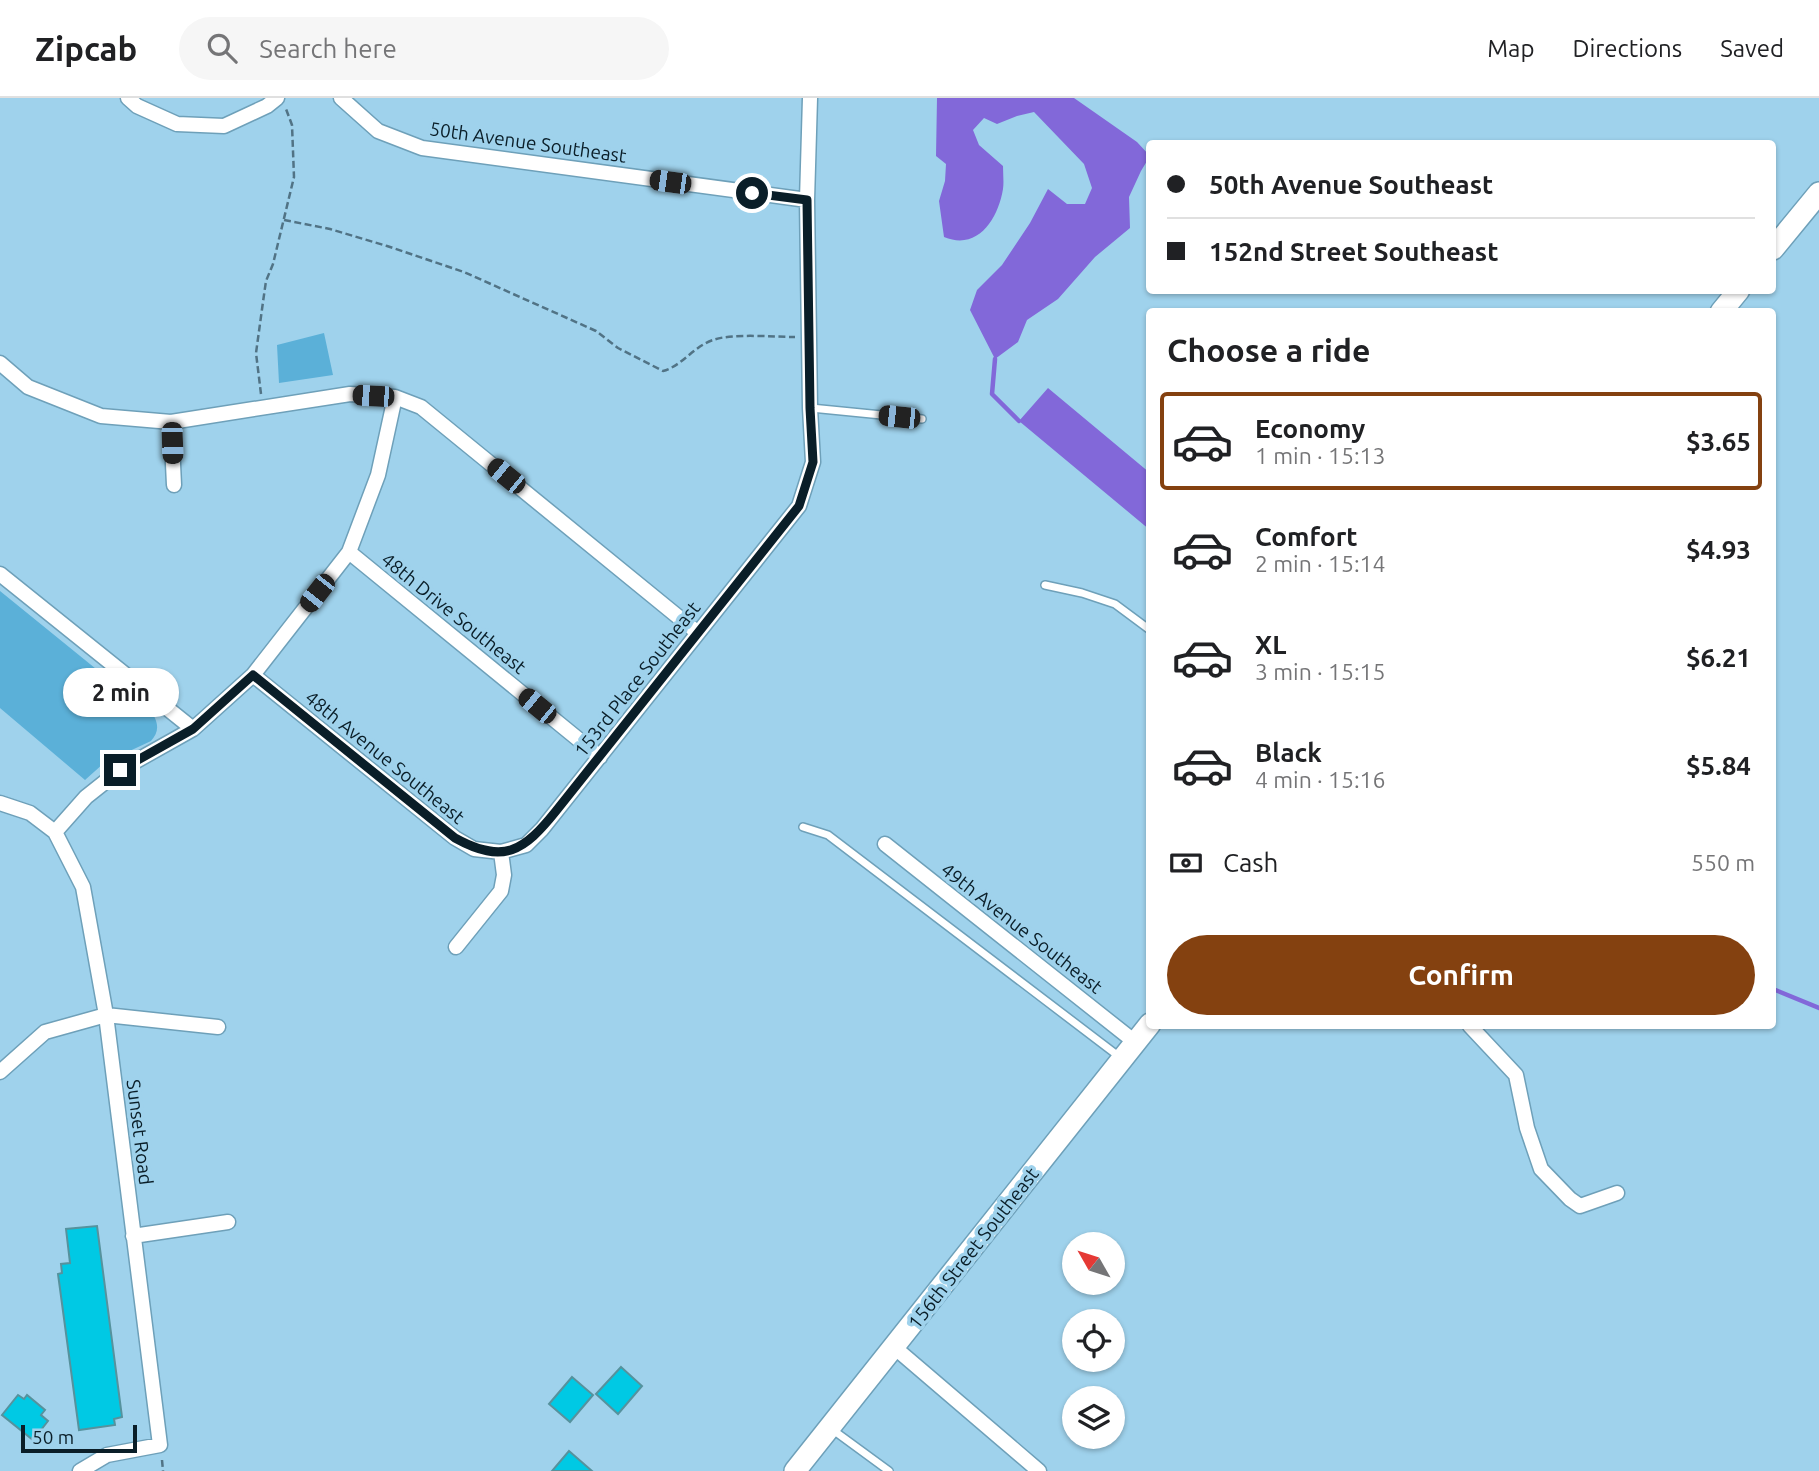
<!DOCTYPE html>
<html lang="en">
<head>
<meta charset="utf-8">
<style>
	body { margin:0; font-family:Ubuntu,sans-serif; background:#f6f6f6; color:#202124; height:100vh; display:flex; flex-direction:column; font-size:26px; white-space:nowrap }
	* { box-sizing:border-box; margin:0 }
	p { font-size:23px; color:#757577 }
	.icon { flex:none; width:38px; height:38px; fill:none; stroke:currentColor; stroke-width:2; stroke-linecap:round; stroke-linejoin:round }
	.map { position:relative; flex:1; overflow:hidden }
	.side { position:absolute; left:1146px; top:210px; width:630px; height:721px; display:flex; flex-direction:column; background:#fff; border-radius:7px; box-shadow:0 2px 5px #0004 }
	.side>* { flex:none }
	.guide { position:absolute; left:1146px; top:42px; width:630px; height:154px; border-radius:7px; box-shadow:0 2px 5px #0004; display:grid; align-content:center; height:154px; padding:0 21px; background:#fff }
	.needle { width:46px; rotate:309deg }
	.buttons { position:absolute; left:1062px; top:1134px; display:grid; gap:14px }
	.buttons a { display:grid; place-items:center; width:63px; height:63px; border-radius:50%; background:#fff; box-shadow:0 2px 5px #0004; font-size:35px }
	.scale { position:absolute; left:21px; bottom:18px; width:116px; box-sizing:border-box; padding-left:7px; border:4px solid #0a1e28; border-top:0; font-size:19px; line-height:24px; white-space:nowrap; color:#0a1e28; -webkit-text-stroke:5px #9fd2ec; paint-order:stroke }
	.end { position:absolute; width:32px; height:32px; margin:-16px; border:9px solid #0a1e28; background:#fff; box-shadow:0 0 0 4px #fff }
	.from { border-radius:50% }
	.bubble { position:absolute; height:49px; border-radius:24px; background:#fff; box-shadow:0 2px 5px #0004; font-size:23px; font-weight:600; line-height:49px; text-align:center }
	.car { position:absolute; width:21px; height:42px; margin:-21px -10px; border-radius:9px; box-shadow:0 0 5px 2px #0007; background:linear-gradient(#222 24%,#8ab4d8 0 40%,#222 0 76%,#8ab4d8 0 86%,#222 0) }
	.guide b { display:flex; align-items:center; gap:24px; height:66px; font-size:26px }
	.guide b+b { border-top:2px solid #e0e0e0 }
	.guide i { width:18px; height:18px; background:#202124 }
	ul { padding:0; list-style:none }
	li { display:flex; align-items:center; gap:21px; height:98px; margin:0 14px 10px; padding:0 7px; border:4px solid transparent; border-radius:7px }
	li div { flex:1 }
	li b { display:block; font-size:26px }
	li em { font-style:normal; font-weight:600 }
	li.selected { border-color:#844110 }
	li>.icon { width:63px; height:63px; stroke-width:1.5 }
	h2 { padding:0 21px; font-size:32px; line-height:84px }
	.pay { display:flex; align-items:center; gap:18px; height:77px; padding:0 21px; font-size:26px }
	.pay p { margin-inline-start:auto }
	.primary-button { display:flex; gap:14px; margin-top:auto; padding:14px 21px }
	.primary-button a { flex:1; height:80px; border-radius:42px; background:#844110; color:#fff; font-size:28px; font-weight:600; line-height:80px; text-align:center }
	header { display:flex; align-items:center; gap:42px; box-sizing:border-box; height:98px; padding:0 35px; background:#fff; border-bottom:2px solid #e0e0e0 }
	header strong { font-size:33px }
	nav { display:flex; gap:38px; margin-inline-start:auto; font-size:24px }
	.search { width:490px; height:63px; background:#f6f6f6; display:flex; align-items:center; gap:18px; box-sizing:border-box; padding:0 24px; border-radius:38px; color:#757577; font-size:26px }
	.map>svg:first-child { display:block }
</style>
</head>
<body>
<header>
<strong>Zipcab</strong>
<div class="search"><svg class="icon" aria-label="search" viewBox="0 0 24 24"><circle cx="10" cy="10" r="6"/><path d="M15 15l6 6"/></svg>Search here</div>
<nav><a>Map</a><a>Directions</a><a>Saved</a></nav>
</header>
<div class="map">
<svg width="1819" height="1373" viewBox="0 0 1819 1373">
	<rect width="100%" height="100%" fill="#9fd2ec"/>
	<!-- green -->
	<path fill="#5bb0d8" d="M324 235 333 277 279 285 277 247Z
		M0 493 154 618C159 628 158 635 151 643L104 665 85 682 0 610Z"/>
	<!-- water -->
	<path fill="#8268d9" d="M937 0H1074L1137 44 1150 58 1141 73 1129 99 1130 130 1095 159 1058 201 1027 222 1018 244 995 261 970 212 977 192 1002 167 1030 125 1048 91 1067 106H1085L1092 90 1084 66 1034 14 1017 18 997 26 984 20 973 32 979 47 1003 68C1003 76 1004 84 1003 91 998 121 978 153 944 139L939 103 945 83 946 66 936 58Z
		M1048 290 1150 375V432L1019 323Z"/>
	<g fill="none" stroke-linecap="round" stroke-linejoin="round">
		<!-- stream -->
		<path stroke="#8268d9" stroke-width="4.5" d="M995 261 992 296 1019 323
			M1773 891 1819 910"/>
	</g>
	<!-- building -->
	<path fill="#00c9e4" stroke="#56929d" stroke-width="2" d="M97 1128 122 1319 114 1321 115 1327 79 1332 58 1176 62 1175 61 1166 70 1165 66 1131Z
		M621 1269 642 1288 618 1316 596 1296Z
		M572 1279 593 1297 570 1324 549 1306Z
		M18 1297 24 1301 27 1297 45 1312 41 1317 48 1323 33 1342 2 1317Z
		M569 1353 592 1373H552Z"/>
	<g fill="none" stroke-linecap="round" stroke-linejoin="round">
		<defs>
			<path id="lane" d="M811 310 922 321
				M1045 487 1082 495 1115 506 1150 532
				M803 729 828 737 1121 960
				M833 1332 889 1373"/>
			<path id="street" d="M128 0 137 8 177 26 224 28 267 8 277 0
				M341 0 378 33 422 50 807 102
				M0 265 28 289 101 318 171 324 350 296 395 299 421 309 698 535
				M171 324 174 387
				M349 454 600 659
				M0 476 193 631
				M253 577 455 740 474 751 501 754
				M0 705 30 715 55 734 83 789 106 917 160 1347 107 1357 80 1373
				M55 734 86 699 120 672 193 631 253 577 349 454 378 377 395 299
				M885 746 1135 944
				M456 849 501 793 504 777 501 754 526 747 542 731 799 408 813 364 810 310 807 102 810 0
				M1470 928 1516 977 1527 1030 1541 1071 1570 1101 1580 1108 1617 1095
				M0 974 45 934 106 917 218 929
				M133 1138 228 1124
				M894 1249 1039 1373"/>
			<path id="secondary" d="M1773 151 1819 95
				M1721 214 1739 192
				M795 1373 1150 926"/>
		</defs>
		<!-- lane casing -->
		<use href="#lane" stroke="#6ea0b9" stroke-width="10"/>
		<!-- street casing -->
		<use href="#street" stroke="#6ea0b9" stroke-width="17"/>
		<!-- secondary casing -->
		<use href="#secondary" stroke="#6ea0b9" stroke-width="24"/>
		<!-- path -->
		<path stroke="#517385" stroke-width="2.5" stroke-dasharray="7 3.5" stroke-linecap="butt" d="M284 122 330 131 387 148 464 174 596 233 618 250 663 273C682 268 694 248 713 242 732 235 774 239 795 239
			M261 296 256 255 263 204 266 183 273 166 294 79 292 27 286 11
			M162 1362 163 1373"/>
		<!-- lane -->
		<use href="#lane" stroke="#fff" stroke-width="7"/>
		<!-- street -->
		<use href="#street" stroke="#fff" stroke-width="14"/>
		<!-- secondary -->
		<use href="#secondary" stroke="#fff" stroke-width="21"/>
	</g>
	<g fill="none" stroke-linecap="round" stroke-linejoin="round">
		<!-- route -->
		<path stroke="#0a1e28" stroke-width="9" d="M120 672 193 631 253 577 455 740C504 767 524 753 556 713L799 408 813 364 810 310 807 102 752 95"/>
	</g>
	<g text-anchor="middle" stroke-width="7" stroke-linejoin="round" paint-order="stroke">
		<!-- street labels -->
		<g font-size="19" fill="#0a1e28" stroke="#9fd2ec">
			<text transform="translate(528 44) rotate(8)" y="7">50th Avenue Southeast</text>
			<text transform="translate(454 515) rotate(39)" y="7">48th Drive Southeast</text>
			<text transform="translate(637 581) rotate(-52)" y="7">153rd Place Southeast</text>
			<text transform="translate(385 659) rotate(39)" y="7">48th Avenue Southeast</text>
			<text transform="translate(1022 830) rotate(38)" y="7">49th Avenue Southeast</text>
			<text transform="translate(140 1034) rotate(83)" y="7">Sunset Road</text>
			<text transform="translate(973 1150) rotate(-52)" y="7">156th Street Southeast</text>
		</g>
	</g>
</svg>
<div class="buttons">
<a><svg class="needle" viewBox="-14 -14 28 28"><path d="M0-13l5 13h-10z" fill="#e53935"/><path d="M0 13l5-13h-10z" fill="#757577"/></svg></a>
<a><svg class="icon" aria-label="locate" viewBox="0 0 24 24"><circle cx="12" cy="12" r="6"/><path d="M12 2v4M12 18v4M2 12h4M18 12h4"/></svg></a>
<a><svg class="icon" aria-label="layers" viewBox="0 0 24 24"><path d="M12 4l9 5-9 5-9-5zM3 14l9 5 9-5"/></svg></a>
</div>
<div class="scale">50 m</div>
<i class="end from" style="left:752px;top:95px"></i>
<i class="end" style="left:120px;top:672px"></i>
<div class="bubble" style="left:63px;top:570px;width:116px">2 min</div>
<i class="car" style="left:670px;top:84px;rotate:278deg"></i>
<i class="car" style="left:373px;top:298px;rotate:273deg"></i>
<i class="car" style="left:899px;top:319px;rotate:276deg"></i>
<i class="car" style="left:172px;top:345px;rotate:178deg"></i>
<i class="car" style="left:506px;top:378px;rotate:309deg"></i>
<i class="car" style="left:317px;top:495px;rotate:218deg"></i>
<i class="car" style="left:537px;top:608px;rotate:309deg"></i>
<div class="guide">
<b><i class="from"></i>50th Avenue Southeast</b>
<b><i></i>152nd Street Southeast</b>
</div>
<section class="side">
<h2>Choose a ride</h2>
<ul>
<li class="selected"><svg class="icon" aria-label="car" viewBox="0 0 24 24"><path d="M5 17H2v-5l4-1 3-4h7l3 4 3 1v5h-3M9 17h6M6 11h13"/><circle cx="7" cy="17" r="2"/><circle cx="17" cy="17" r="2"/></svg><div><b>Economy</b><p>1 min · 15:13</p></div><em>$3.65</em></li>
<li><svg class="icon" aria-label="car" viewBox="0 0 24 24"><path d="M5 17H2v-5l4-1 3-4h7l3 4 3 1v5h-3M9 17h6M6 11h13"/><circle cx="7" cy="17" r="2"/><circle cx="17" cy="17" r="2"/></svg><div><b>Comfort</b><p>2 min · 15:14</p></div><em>$4.93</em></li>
<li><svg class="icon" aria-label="car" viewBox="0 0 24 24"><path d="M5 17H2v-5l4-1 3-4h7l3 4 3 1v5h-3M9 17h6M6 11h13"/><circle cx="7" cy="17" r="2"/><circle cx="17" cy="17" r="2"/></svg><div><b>XL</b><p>3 min · 15:15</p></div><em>$6.21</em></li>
<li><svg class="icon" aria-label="car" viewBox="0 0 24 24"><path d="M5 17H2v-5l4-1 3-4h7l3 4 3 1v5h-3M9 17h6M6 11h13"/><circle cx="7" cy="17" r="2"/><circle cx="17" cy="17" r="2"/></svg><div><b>Black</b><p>4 min · 15:16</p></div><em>$5.84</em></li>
</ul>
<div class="pay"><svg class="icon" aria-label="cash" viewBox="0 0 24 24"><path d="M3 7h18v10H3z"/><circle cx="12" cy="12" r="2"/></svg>Cash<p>550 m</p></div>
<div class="primary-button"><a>Confirm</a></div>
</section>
</div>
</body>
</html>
